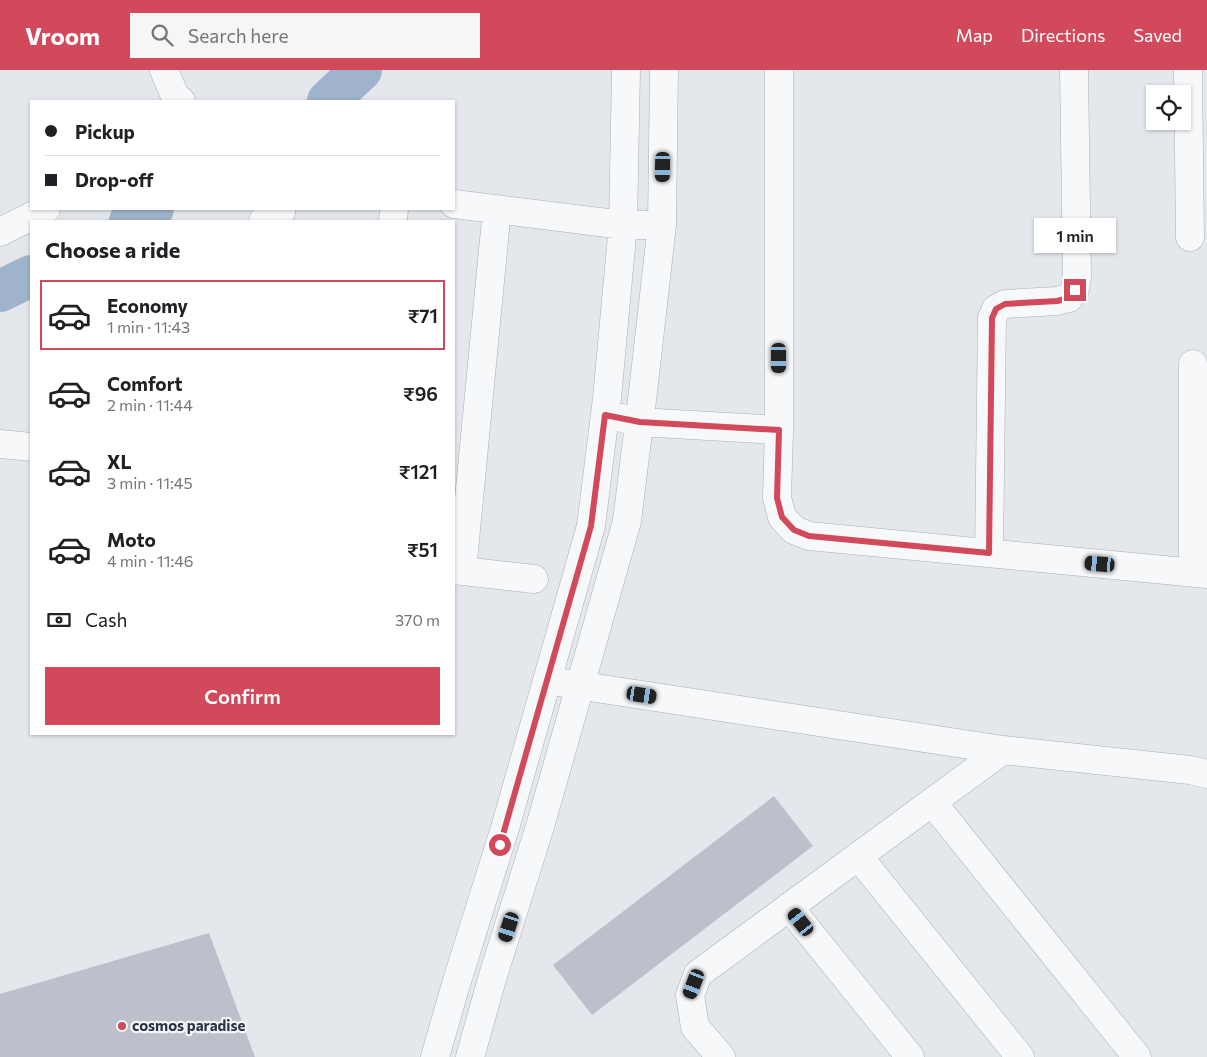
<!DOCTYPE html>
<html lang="en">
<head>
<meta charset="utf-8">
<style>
	body { margin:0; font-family:Commissioner,sans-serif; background:#f6f6f6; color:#202124; height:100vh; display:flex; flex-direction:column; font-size:19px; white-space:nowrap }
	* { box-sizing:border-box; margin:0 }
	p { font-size:16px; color:#757577 }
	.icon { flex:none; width:28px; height:28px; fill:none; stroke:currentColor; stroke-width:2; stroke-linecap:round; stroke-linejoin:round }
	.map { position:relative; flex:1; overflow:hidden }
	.panel { position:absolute; left:30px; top:150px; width:425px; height:515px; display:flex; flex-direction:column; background:#fff; border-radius:0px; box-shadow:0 1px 4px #0004 }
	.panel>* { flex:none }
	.top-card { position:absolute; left:30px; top:30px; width:425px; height:110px; border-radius:0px; box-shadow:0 1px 4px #0004; display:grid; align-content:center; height:110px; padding:0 15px; background:#fff }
	.tools { position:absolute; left:1146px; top:15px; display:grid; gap:10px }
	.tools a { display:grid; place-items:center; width:45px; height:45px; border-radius:0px; background:#fff; box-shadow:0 1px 4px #0004; font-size:25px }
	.end { position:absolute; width:22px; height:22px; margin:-11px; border:6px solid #d1495b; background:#fff; box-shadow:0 0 0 2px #fff }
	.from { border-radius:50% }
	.bubble { position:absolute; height:35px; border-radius:0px; background:#fff; box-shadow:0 1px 4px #0004; font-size:16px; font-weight:600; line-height:35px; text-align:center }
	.car { position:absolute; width:15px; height:30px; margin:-15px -8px; border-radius:6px; box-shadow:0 0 4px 1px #0007; background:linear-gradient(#222 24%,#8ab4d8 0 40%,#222 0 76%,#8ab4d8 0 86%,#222 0) }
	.top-card b { display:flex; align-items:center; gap:18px; height:48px; font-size:19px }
	.top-card b+b { border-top:1px solid #e0e0e0 }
	.top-card i { width:12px; height:12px; background:#202124 }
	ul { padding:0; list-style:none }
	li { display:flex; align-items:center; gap:15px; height:70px; margin:0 10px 8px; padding:0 5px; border:2px solid transparent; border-radius:0px }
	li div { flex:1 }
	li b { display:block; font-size:19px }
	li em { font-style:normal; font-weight:600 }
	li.selected { border-color:#d1495b }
	li>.icon { width:45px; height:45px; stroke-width:1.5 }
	h2 { padding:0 15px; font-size:22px; line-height:60px }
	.pay { display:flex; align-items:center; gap:12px; height:55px; padding:0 15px; font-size:19px }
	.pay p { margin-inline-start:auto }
	.action { display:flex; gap:10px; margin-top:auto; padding:10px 15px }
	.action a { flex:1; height:58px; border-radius:0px; background:#d1495b; color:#fff; font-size:20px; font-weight:600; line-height:58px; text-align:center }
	header { display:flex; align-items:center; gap:30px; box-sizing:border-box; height:70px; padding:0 25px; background:#d1495b; color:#fff }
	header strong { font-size:24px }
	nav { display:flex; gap:28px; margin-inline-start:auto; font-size:18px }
	.search { width:350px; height:45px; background:#f6f6f6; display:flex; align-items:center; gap:12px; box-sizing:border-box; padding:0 18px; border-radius:0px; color:#757577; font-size:19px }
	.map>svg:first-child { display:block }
</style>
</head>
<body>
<header>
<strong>Vroom</strong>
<div class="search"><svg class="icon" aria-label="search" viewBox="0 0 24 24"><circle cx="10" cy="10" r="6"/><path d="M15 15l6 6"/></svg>Search here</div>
<nav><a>Map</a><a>Directions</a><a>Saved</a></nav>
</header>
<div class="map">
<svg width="1207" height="987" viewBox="0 0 1207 987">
	<rect width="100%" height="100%" fill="#e4e7ec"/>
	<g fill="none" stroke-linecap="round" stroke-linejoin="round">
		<!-- river -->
		<path stroke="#9fb4cc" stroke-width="42" d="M328 31 361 0
			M130 151 153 139
			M0 221 31 206"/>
	</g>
	<!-- building -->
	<path fill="#bbc0ca" d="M774 726 813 776 592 945 553 895Z
		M209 863 255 987H0V924Z"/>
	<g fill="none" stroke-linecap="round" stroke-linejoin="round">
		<defs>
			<path id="street" d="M164 0 175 26 181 31
				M779 0V360
				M1188 0 1190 167
				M454 134 623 155H662
				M263 151 281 142
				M393 151 394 139
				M0 162 46 139
				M622 348 639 352 779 360 777 428 782 447 794 460 809 466 1207 504
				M0 374 31 377
				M989 483 992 248 996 239 1005 234 1057 231 1069 228 1075 219 1077 206 1074 0
				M454 500 534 509
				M462 501 497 139
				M1193 502V294
				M563 613 1003 680 1190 700 1207 704
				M932 732 1137 987
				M858 786 1020 987
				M789 837 910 987
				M435 987 456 914 505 758 591 456 607 328 623 155 626 0
				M470 987 492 909 541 753 627 451 643 322 662 155 664 0
				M721 987 695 957 690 925 698 904 1003 680"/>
		</defs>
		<!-- street casing -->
		<use href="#street" stroke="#a9aeb7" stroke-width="29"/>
		<!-- street -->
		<use href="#street" stroke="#f7f8fa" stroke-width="28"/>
	</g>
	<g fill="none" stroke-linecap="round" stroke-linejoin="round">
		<!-- route -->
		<path stroke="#d1495b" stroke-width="6" d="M500 775 591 456 605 345 640 352 779 360 777 428 782 447 794 460 809 466 989 483 992 248 996 239 1005 234 1057 231 1069 228 1075 220"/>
	</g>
	<!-- markers -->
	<circle fill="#d1495b" stroke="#f4f6f9" stroke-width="2" cx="122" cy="956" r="5"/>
	<g text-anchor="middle" stroke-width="4.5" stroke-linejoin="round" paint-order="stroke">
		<!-- poi labels -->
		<g font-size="15" font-weight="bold" fill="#2b3445" stroke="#f4f6f9" text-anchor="start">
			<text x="132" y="961">cosmos paradise</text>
		</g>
	</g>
</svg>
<div class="tools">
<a><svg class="icon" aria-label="locate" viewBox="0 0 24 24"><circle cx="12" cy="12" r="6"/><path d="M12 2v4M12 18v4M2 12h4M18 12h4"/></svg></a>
</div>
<i class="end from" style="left:500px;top:775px"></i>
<i class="end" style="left:1075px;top:220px"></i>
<div class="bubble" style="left:1034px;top:148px;width:82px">1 min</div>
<i class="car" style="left:663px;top:97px;rotate:181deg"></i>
<i class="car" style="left:779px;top:288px;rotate:180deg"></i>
<i class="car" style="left:1100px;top:494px;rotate:275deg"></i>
<i class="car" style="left:642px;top:625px;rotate:99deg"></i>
<i class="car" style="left:801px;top:852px;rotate:321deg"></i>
<i class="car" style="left:509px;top:857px;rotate:198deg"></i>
<i class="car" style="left:694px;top:914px;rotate:201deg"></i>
<div class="top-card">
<b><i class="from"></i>Pickup</b>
<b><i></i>Drop-off</b>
</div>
<section class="panel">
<h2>Choose a ride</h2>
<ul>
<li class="selected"><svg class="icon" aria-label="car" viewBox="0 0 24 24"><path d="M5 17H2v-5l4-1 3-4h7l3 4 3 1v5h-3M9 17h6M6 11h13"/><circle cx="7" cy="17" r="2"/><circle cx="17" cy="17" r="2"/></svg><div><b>Economy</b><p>1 min · 11:43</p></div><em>₹71</em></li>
<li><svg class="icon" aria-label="car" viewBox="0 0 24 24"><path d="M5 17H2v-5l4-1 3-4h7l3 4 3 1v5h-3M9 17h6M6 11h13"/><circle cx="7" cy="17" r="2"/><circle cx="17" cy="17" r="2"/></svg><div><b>Comfort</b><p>2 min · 11:44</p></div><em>₹96</em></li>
<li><svg class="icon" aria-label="car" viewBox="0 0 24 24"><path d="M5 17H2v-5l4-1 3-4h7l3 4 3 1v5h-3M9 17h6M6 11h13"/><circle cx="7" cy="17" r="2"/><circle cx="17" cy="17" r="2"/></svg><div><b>XL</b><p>3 min · 11:45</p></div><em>₹121</em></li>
<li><svg class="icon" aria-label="car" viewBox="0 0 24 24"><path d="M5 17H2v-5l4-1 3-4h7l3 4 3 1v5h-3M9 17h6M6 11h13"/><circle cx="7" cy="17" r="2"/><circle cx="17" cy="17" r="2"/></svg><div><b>Moto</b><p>4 min · 11:46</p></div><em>₹51</em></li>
</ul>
<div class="pay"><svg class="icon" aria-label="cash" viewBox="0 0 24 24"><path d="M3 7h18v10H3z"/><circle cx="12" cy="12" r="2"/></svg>Cash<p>370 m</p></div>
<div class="action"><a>Confirm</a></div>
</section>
</div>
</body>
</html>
